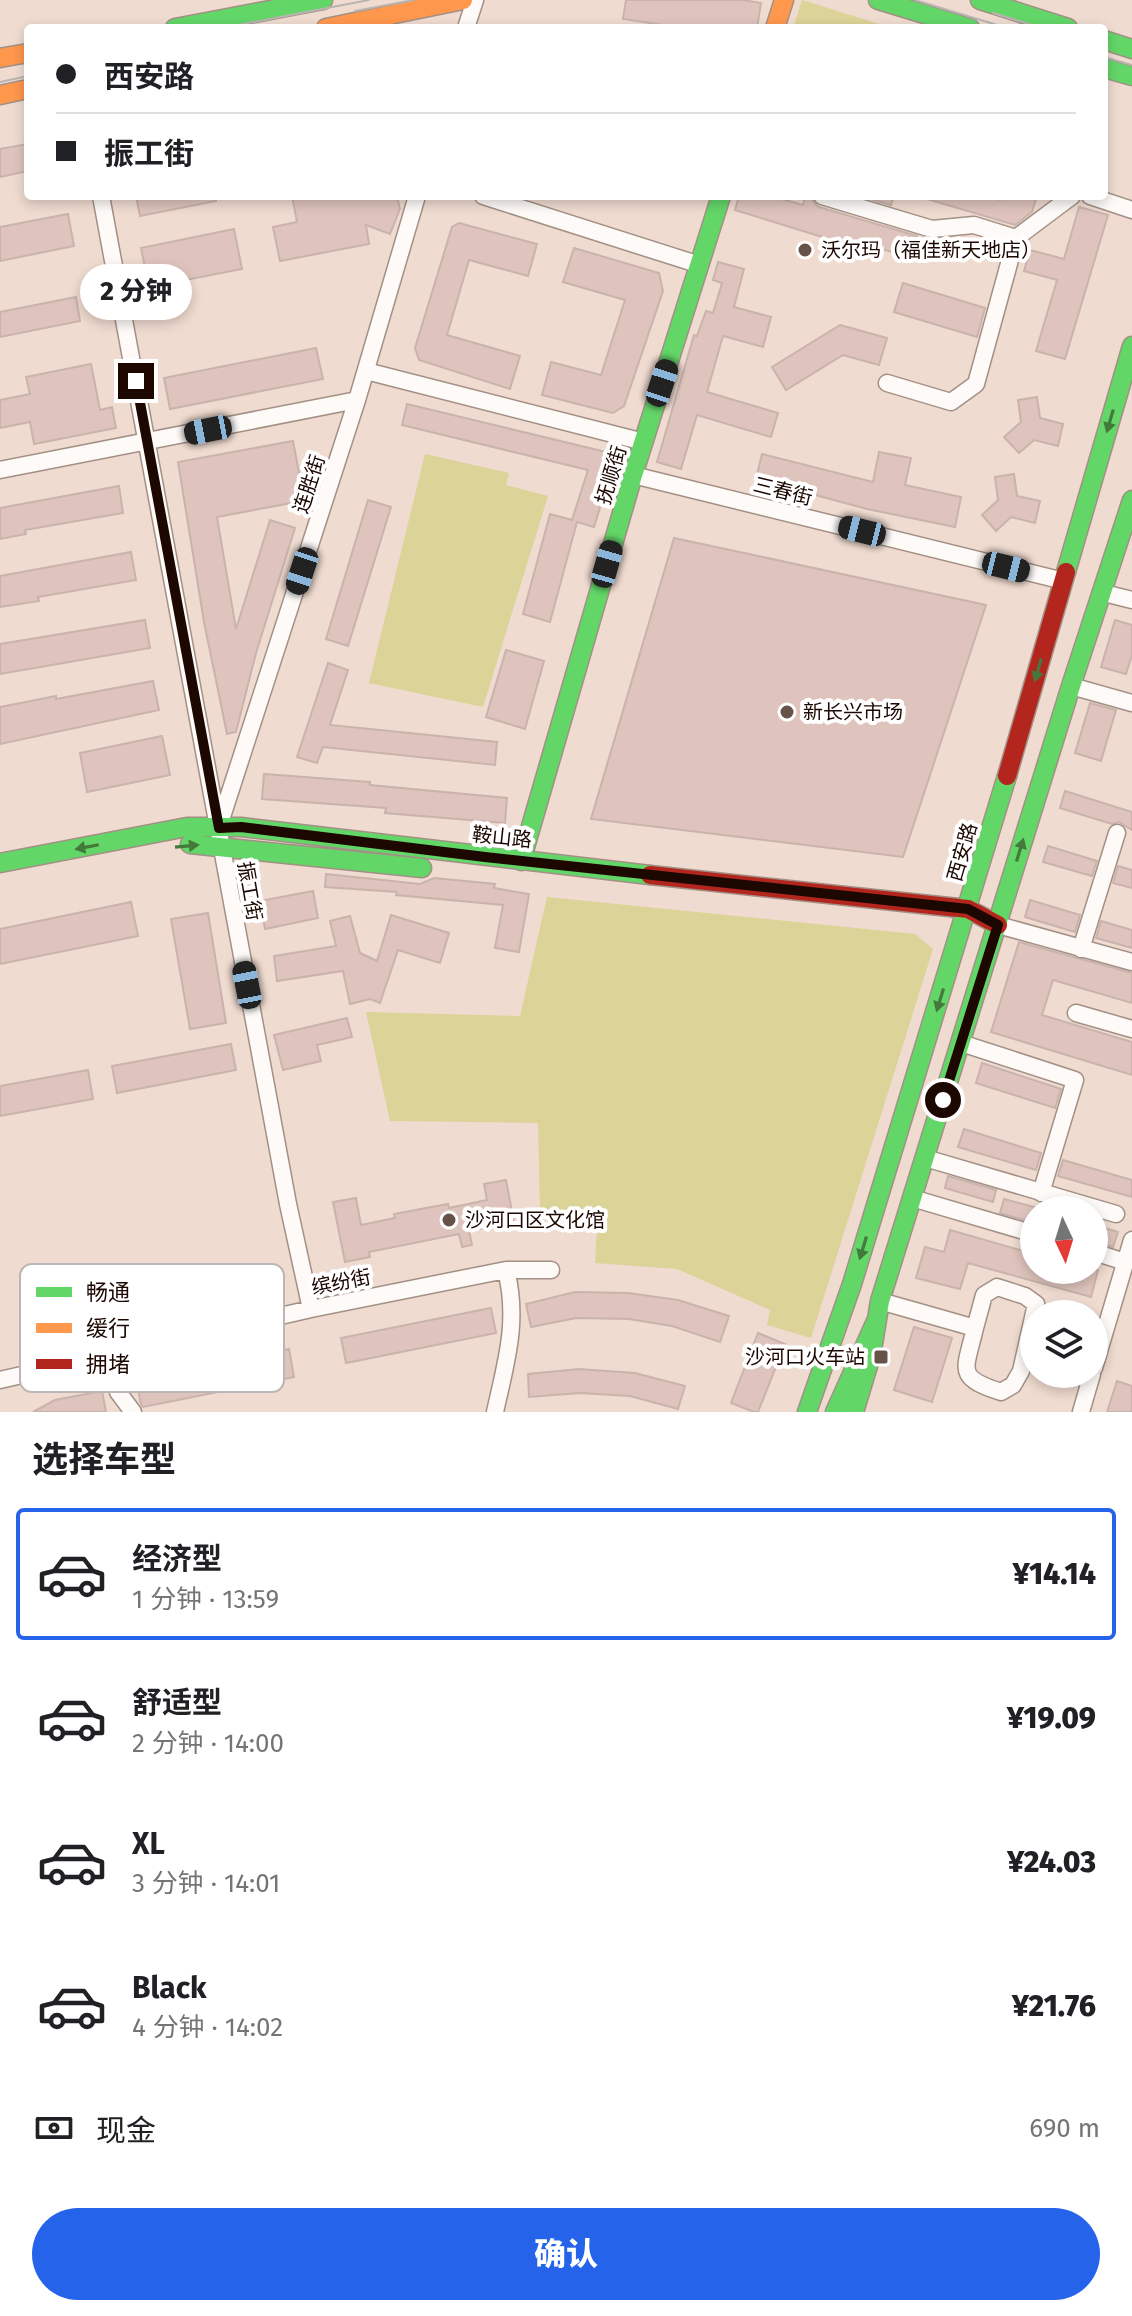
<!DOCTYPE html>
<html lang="zh">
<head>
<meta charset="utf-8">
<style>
	body { margin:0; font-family:"Fira Sans","Noto Sans SC",sans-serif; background:#f2f2f2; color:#202124; height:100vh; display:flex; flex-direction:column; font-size:30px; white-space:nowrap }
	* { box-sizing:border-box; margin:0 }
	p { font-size:26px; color:#757577 }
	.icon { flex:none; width:44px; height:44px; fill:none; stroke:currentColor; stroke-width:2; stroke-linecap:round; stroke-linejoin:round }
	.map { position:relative; height:1412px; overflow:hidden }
	.sheet { display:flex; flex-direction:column; background:#fff; flex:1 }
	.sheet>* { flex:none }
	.guide { position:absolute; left:24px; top:24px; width:1084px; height:176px; border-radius:8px; box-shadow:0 4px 12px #0003; display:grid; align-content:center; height:176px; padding:0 32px; background:#fff }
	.needle { width:52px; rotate:176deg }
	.buttons { position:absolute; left:1020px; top:1196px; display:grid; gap:16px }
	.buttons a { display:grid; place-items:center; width:88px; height:88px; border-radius:50%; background:#fff; box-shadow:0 4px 12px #0003; font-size:40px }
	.end { position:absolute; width:36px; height:36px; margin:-18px; border:10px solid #1c0801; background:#fff; box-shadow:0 0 0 4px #fff }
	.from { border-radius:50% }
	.bubble { position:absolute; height:56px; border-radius:28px; background:#fff; box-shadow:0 4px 12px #0003; font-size:26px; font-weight:800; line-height:56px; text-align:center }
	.car { position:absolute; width:24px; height:48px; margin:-24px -12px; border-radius:10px; box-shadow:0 0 6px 2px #0007; background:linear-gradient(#222 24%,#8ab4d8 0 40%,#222 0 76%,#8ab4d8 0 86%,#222 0) }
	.guide b { display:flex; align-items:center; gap:28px; height:76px; font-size:30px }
	.guide b+b { border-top:2px solid #e0e0e0 }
	.guide i { width:20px; height:20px; background:#202124 }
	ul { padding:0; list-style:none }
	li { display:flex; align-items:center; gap:24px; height:132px; margin:0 16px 12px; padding:0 16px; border:4px solid transparent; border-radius:8px }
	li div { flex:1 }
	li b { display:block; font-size:30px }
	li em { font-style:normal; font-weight:800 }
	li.current { border-color:#2563eb }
	li>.icon { width:72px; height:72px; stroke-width:1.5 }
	h2 { padding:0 32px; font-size:36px; line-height:96px }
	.pay { display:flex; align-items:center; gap:20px; height:88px; padding:0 32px; font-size:30px }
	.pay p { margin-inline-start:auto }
	.button { display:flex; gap:16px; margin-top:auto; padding:16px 32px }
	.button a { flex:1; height:92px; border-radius:48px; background:#2563eb; color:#fff; font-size:32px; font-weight:800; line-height:92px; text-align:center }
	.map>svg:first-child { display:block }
</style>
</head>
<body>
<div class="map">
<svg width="1132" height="1412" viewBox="0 0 1132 1412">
	<rect width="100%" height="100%" fill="#efdbd0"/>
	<!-- green -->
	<path fill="#dbd397" d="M802 0 892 28H793Z
		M425 454 509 473 506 485 548 496 483 707 369 683Z
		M547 897 915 934 933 949 811 1338 767 1325 770 1310 677 1269 595 1263 598 1212 540 1209 538 1123 390 1121 366 1012 520 1016Z"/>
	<!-- building -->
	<path fill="#dec4bc" stroke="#c9b3ac" stroke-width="2" d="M626 0H743L761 3 757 28H683L623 19Z
		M28 144V171L0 177V149Z
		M136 196H216V201L140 216Z
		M292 196H397L400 209 390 234 366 225 369 244 280 261 273 227 297 222Z
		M739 196H771L803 205 805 196H811L814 203 819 207 917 236 910 258 873 246 871 252 735 210Z
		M860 196H894L891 205Z
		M927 196H988L1000 200 1001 196H1037L1032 212 1015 225 927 199Z
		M1079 207 1108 215 1065 359 1036 351 1057 280 1024 271 1030 250 1064 259Z
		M68 214 74 246 0 261V227Z
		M459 223 537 244 528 276 469 260 447 335 520 356 510 389 419 360 415 348 452 227Z
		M234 229 242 269 149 287 141 248Z
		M574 248 659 273 663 291 624 406 613 413 542 395 551 362 601 375 625 300 563 282Z
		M718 262 744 269 734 307 771 317 763 347 723 336 707 392 778 413 771 437 697 415 681 469 657 462 694 335 697 336 706 311 713 313 722 283 713 280Z
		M903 283 985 308 977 337 894 312Z
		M76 297 80 321 0 337V312Z
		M840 325 887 338 879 365 843 355 786 390 772 367Z
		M316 348 323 379 170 409 164 378Z
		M91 364 100 410 112 407 116 428 34 444 30 422 0 428V400L30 394 26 377Z
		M1037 397 1040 418 1063 424 1058 446 1034 440 1019 453 1004 437 1021 422 1018 400Z
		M407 404 606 452 599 480 608 482 594 527 577 522 550 622 523 614 550 514 572 520 588 470 402 425Z
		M293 441 300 478 291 503 217 517 236 629 270 520 295 528 256 653 236 732 227 734 204 622 178 462Z
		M879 452 911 458 905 485 961 497 955 527 867 509 756 479 762 454 873 482Z
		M1014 474 1017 496 1040 501 1035 523 1011 517 996 531 982 515 998 500 995 477Z
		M119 486 123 513 25 530 26 534 0 539V508Z
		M368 500 391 507 348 646 326 639Z
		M674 538 986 605 903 857 591 819Z
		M131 552 136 580 38 597 39 601 0 607V576Z
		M145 620 150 648 0 674V644Z
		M1115 620 1132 625V655L1126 674 1101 667Z
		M506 650 544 661 525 729 486 717Z
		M328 663 348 670 330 725 497 742 495 765 323 747 317 763 297 757Z
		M153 681 159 710 0 744V707L56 696V699Z
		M1090 703 1116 710 1101 761 1075 753Z
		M162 736 170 775 87 792 80 753Z
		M264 774 370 782V785L507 798 505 823 385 813 386 808 262 799Z
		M1065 791 1132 812V830L1119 822 1112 824 1060 808Z
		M1048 846 1097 861 1092 876 1043 862Z
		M1118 866 1132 870V888L1113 883Z
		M326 874 420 884 434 878 495 884 494 888 529 894 519 952 495 948 503 905 396 895 397 892 325 887Z
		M313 891 318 918 265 929 260 901Z
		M1030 900 1080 915 1075 932 1025 917Z
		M131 902 138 936 0 964V929Z
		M208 913 226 1023 190 1029 171 919Z
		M391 915 449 933 440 963 398 950 380 1003 370 999 350 1004 343 971 277 981 274 956 336 946 330 921 350 916 360 953 377 961Z
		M1101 921 1132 930V948L1096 938Z
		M1019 942 1132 973V1003L1053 980 1042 1015 1132 1042V1075L991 1032Z
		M347 1018 352 1037 317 1045 321 1061 283 1070 274 1035Z
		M231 1044 236 1070 117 1093 112 1066Z
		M982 1063 1061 1089 1055 1108 976 1083Z
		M88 1070 93 1099 0 1116V1086Z
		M964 1129 1041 1153 1036 1170 958 1147Z
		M1063 1160 1132 1180V1197L1058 1176Z
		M948 1176 996 1190 993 1202 945 1188Z
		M506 1180 514 1222 469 1231 472 1245 462 1247 459 1234 369 1252 370 1257 345 1262 333 1202 356 1198 361 1225 395 1218 394 1214 448 1204 449 1208 487 1200 484 1184Z
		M1004 1199 1034 1207V1223L1000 1213Z
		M1094 1225 1118 1232 1113 1247 1094 1241Z
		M950 1230 1034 1254V1270H1098L1091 1297 968 1263 960 1289 916 1278 925 1247 944 1252Z
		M575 1292 628 1293 678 1300 729 1316 720 1342 672 1326 629 1319 576 1318 531 1327 526 1304Z
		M491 1308 496 1333 346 1363 341 1338Z
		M914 1327 952 1338 932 1402 894 1390Z
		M758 1333 785 1344 758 1412H754L731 1403Z
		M289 1349 294 1377 143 1407 141 1404 136 1379Z
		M579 1369 635 1373 685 1386 678 1409 630 1396 580 1393 529 1397 528 1374Z
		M1117 1381 1132 1386V1412H1107Z
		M102 1391 106 1412H33L55 1400Z"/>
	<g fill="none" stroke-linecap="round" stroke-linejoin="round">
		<defs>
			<path id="street" d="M466 28 475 0
				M101 196 288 1204 311 1309
				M483 196 700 265
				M822 196 932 229 974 225 1016 238 1072 196
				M1090 196 1132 210
				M366 371 644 442
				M887 383 951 402 976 384 1016 238
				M0 470 357 400
				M633 475 1064 581
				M1104 593 1132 600
				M1071 686 1132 703
				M219 826 357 400 417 196
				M998 925 1132 962
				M1081 949 1117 833
				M1076 1013 1132 1029
				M961 1043 1075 1080 1041 1193
				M925 1158 1116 1214
				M912 1198 1034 1234
				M1094 1252 1125 1262
				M880 1301 975 1328C965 1371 955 1377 1001 1392L1013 1385 1021 1371 1036 1304 1025 1296 997 1287 984 1295 975 1328
				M109 1357 118 1392 133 1412
				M1094 1368 1132 1240
				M0 1380 311 1309 506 1270H551
				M495 1412C506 1362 519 1321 506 1270
				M1081 1412 1092 1374"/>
			<path id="fast" d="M878 0 970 28
				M980 0 1068 28
				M175 28 323 0
				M1104 40 1132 49
				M1104 68 1132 76
				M1066 572 1132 346
				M190 844 422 868
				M521 861 633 475 721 196
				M0 863 187 827H241L650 875
				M807 1412 852 1284 1007 776
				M835 1412 877 1319
				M854 1412 871 1356 880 1301 1071 686 1132 500"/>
			<path id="slow" d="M326 28 463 0
				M775 28 784 0
				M0 58 28 53
				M0 95 28 89"/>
			<path id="jam" d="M1007 776 1066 572
				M650 875 968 909 998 925"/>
		</defs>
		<!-- street casing -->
		<use href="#street" stroke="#a39085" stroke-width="19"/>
		<!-- fast casing -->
		<use href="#fast" stroke="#a39085" stroke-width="21"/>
		<!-- slow casing -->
		<use href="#slow" stroke="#a39085" stroke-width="21"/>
		<!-- jam casing -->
		<use href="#jam" stroke="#a39085" stroke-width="21"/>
		<!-- street -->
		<use href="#street" stroke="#fdfaf8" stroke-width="16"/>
		<!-- fast -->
		<use href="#fast" stroke="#63d668" stroke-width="18"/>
		<!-- slow -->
		<use href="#slow" stroke="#ff974d" stroke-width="18"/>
		<!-- jam -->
		<use href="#jam" stroke="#b3261e" stroke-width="18"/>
		<!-- tram -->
		<path stroke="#b9b4b1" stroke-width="2" d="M915 0 1007 28
			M355 11 414 0
			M993 13 1042 28
			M222 28 369 0
			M1104 57 1132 65
			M0 82 28 76"/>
	</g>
	<!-- one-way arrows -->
	<defs><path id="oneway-solid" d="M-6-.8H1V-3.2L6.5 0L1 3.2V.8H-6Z" transform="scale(2)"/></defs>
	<g fill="#43793a">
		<use href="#oneway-solid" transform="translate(1110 421) rotate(106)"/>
		<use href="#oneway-solid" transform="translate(1038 670) rotate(106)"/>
		<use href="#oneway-solid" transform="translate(187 846) rotate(-5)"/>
		<use href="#oneway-solid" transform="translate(87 847) rotate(169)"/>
		<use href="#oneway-solid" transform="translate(1020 850) rotate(-73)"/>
		<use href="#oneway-solid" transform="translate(940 1000) rotate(107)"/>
		<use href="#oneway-solid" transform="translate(863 1248) rotate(107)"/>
	</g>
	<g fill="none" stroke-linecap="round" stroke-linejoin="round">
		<!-- route -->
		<path stroke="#1c0801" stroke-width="10" d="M136 381 219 828 241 827 485 857 968 909 998 925 943 1100"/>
	</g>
	<!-- markers -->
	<g fill="#665249" stroke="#fff" stroke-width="3">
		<circle cx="805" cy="250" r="8"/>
		<circle cx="787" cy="712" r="8"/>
		<circle cx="449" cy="1220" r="8"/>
		<rect x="873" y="1349" width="16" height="16" rx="4"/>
	</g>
	<g text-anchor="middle" stroke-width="8" stroke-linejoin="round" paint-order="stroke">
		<!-- poi labels -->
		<g font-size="20" fill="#1c0801" stroke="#fff" text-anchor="start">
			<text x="821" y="257">沃尔玛（福佳新天地店）</text>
			<text x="803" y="719">新长兴市场</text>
			<text x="465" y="1227">沙河口区文化馆</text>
			<text x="865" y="1364" text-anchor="end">沙河口火车站</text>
		</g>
		<!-- street labels -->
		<g font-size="20" fill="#1c0801" stroke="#fff">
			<text transform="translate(611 475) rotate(-73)" y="7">抚顺街</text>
			<text transform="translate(309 484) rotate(-72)" y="7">连胜街</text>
			<text transform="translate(783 491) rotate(14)" y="7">三春街</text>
			<text transform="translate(502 837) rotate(6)" y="7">鞍山路</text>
			<text transform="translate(962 852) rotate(-74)" y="7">西安路</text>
			<text transform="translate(250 891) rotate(80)" y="7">振工街</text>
			<text transform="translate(341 1282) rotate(-11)" y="7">缤纷街</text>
		</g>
	</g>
	<!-- legend -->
	<rect x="20" y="1264" width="264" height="128" rx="12" fill="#fff" stroke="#bbb5b3" stroke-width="2"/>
	<rect x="36" y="1287" width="36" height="10" fill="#63d668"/>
	<rect x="36" y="1323" width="36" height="10" fill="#ff974d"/>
	<rect x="36" y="1359" width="36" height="10" fill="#b3261e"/>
	<g font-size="22" fill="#1c0801">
		<text x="86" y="1300">畅通</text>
		<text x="86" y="1336">缓行</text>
		<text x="86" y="1372">拥堵</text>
	</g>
</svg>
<div class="buttons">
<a><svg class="needle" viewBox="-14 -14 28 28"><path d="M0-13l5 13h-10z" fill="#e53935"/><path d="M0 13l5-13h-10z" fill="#757577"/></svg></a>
<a><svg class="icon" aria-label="layers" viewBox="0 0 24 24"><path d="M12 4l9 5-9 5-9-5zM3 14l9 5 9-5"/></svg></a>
</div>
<i class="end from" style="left:943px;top:1100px"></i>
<i class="end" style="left:136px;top:381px"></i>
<div class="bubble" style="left:80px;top:264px;width:112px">2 分钟</div>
<i class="car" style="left:662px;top:383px;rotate:18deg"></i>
<i class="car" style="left:208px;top:430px;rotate:259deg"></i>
<i class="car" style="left:862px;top:531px;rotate:284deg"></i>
<i class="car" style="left:607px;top:564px;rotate:16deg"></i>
<i class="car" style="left:1006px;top:567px;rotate:104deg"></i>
<i class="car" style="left:302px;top:571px;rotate:198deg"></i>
<i class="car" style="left:247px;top:985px;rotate:349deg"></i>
<div class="guide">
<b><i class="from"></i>西安路</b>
<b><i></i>振工街</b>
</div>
</div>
<section class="sheet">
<h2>选择车型</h2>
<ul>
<li class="current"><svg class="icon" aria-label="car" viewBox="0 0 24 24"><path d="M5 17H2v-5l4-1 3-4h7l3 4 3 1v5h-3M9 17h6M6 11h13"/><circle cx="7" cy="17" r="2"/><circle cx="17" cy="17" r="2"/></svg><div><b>经济型</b><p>1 分钟 · 13:59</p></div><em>¥14.14</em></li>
<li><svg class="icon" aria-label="car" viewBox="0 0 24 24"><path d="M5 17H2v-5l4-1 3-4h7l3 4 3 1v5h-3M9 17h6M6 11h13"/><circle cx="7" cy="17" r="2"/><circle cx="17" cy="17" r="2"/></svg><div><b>舒适型</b><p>2 分钟 · 14:00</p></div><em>¥19.09</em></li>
<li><svg class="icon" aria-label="car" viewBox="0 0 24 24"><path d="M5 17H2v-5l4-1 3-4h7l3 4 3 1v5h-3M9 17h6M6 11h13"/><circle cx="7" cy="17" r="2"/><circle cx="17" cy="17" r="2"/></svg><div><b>XL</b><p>3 分钟 · 14:01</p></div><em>¥24.03</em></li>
<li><svg class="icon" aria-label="car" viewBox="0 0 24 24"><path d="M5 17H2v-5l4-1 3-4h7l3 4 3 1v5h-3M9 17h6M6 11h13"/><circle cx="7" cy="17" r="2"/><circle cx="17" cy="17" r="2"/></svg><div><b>Black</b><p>4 分钟 · 14:02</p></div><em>¥21.76</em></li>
</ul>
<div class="pay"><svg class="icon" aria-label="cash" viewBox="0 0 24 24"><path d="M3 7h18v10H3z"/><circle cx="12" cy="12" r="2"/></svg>现金<p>690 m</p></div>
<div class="button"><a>确认</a></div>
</section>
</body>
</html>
